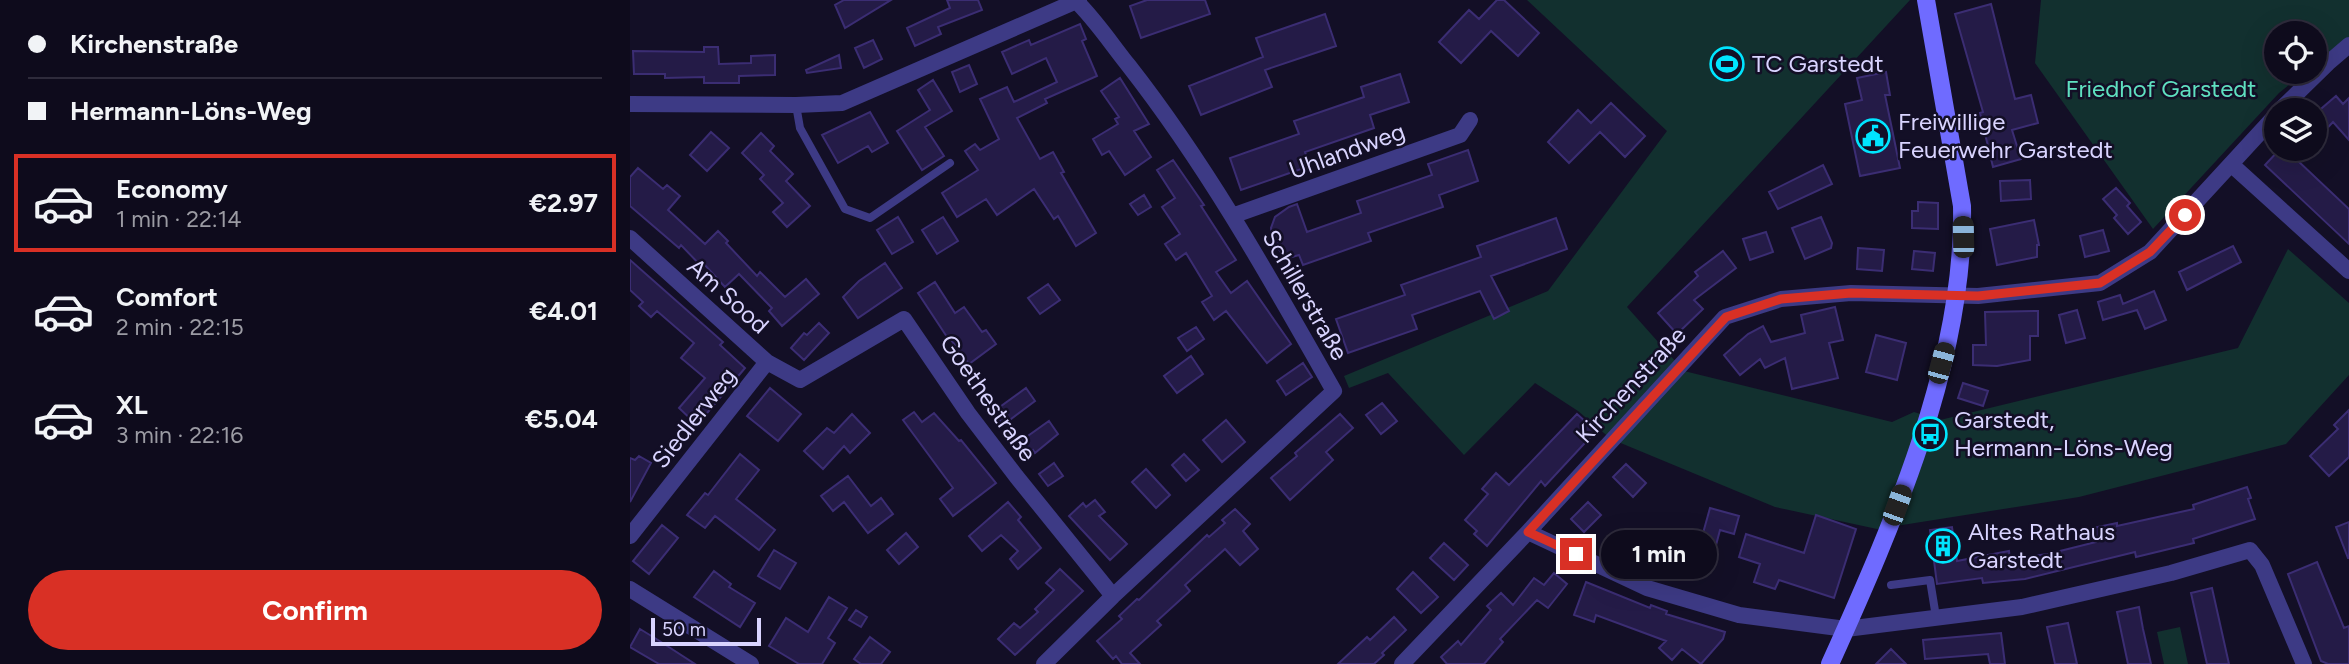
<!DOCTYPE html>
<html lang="en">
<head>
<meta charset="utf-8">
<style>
	body { margin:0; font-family:Figtree,sans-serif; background:#1c1929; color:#f1f3f6; height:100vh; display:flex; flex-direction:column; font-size:26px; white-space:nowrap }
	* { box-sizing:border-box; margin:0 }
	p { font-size:23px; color:#9b9ba3 }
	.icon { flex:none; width:38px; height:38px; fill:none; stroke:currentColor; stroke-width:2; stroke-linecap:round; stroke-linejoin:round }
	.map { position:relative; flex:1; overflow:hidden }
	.side { display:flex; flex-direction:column; background:#0e0b1c; width:630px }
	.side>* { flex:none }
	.banner { display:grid; align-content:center; height:154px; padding:0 28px; background:#0e0b1c }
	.fabs { position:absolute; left:1634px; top:21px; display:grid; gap:14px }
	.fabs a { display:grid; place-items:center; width:63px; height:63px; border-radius:50%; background:#0e0b1c; box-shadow:0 7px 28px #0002,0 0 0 2px #2e2b3b; font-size:35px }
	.scale { position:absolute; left:21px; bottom:18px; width:110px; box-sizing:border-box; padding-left:7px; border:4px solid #d9d4ff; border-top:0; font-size:19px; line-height:24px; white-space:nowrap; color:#d9d4ff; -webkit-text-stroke:5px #130f26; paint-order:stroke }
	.end { position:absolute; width:32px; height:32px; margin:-16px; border:9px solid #d93025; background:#fff; box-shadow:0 0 0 4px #fff }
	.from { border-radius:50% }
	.bubble { position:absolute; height:49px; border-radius:24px; background:#0e0b1c; box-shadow:0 7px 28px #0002,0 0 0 2px #2e2b3b; font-size:23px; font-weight:700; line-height:49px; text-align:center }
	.car { position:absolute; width:21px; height:42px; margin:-21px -10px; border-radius:9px; box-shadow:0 0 5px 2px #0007; background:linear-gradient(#222 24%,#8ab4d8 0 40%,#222 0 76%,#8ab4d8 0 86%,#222 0) }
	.banner b { display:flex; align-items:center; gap:24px; height:66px; font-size:26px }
	.banner b+b { border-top:2px solid #2e2b3b }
	.banner i { width:18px; height:18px; background:#f1f3f6 }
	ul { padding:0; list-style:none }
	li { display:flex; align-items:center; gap:21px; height:98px; margin:0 14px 10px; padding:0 14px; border:4px solid transparent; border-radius:0px }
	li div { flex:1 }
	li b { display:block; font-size:26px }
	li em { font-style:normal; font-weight:700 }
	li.active { border-color:#d93025 }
	li>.icon { width:63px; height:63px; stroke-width:1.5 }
	.cta { display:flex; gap:14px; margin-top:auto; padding:14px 28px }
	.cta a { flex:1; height:80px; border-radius:42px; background:#d93025; color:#fff; font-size:28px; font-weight:700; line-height:80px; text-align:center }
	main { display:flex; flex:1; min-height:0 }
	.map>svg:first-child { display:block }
</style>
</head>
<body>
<main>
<section class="side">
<div class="banner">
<b><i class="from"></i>Kirchenstraße</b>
<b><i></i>Hermann-Löns-Weg</b>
</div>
<ul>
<li class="active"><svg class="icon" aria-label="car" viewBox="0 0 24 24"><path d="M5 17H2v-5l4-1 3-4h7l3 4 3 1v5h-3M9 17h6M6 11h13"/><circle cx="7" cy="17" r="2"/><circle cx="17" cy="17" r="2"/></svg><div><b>Economy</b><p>1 min · 22:14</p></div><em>€2.97</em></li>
<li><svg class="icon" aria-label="car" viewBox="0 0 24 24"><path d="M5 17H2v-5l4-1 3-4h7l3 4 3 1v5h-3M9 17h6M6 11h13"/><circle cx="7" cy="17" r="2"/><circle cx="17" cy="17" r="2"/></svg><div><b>Comfort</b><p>2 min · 22:15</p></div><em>€4.01</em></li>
<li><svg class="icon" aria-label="car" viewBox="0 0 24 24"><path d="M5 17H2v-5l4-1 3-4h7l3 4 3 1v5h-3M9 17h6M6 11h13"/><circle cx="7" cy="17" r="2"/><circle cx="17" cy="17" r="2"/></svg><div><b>XL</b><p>3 min · 22:16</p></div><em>€5.04</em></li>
</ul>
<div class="cta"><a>Confirm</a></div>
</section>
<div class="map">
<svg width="1719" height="664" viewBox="0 0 1719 664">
	<rect width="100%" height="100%" fill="#130f26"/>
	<!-- green -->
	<path fill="#12302f" d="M897 0H1280L997 307 1054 371 1262 422 1284 412 1310 420 1608 348 1658 249 1719 303V375L1656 444 1449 497 1247 529 1145 507 981 439 948 411 905 383 834 455 758 373 719 388 714 376 918 291 1037 131Z
		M1411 0H1719V38L1685 64V33H1647V72H1675L1649 93 1523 229 1405 63Z
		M1550 627 1558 664H1534L1527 632Z"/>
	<!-- building -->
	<path fill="#241b47" stroke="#3b2d73" stroke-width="2" d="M214 0H261L215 28 205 5Z
		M317 0H348L352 10 308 27 311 34 285 46 277 28 320 8Z
		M517 0H575L580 14 511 38 500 6Z
		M867 0H874L909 33 888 56 861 31 831 63 809 42 839 10 849 19Z
		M1361 4 1385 99 1401 95 1408 123 1382 130 1391 159 1363 167 1350 113 1353 112 1325 14Z
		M695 14 706 46 635 70 642 87 571 115 559 86 633 57 626 38Z
		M450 24 456 39 452 41 467 76 415 99 417 103 387 118 410 159 423 152 434 172 431 173 466 233 446 246 428 216 424 219 404 189 367 215 356 199 327 217 312 193 348 170 335 151 345 144 350 150 369 139 350 99 377 87 384 102 427 82 416 58 382 74 372 52 399 40 401 45Z
		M243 40 252 59 234 68 225 48Z
		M74 47H88L89 64 121 63V56L145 55V75L109 76V83H74V77L35 78V74H4L3 51 74 52Z
		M209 55 211 68 177 73 176 70Z
		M339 65 347 84 330 92 322 72Z
		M1256 72 1260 95H1255L1270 168 1230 176 1215 104 1232 100 1227 78Z
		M770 74 779 102 740 115 744 128 675 152 680 166 611 190 600 158 669 134 664 121 734 97 731 87Z
		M490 78 519 124 504 131 521 157 495 175 479 151 472 155 463 139 488 124 485 119 489 117 471 91Z
		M303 80 322 111 295 127 314 156 292 170 267 131 300 110 288 90Z
		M1706 96 1713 104 1719 98V140L1703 122 1685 141V114Z
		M981 103 1015 136 995 157 970 132 939 163 918 142 948 110 961 123Z
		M240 112 258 143 242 152 238 146 208 163 192 135Z
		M81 132 99 148 77 171 60 155Z
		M131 133 144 146 140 151 163 174 156 181 180 206 157 227 143 212 153 203 130 179 134 175 112 153Z
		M1650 149H1678L1667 160 1719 209V244L1635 165Z
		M838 150 848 181 809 195 813 207 738 233 741 241 673 265 669 255 655 259 642 238 641 228 645 217 659 207 667 204 677 232 731 213 727 201 802 175 798 164Z
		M543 160 574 205 571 206 606 260 586 272 601 293 617 281 661 344 637 363 596 311 584 320 572 302 582 296 556 253 546 260 535 244 550 234 532 207 545 198 527 170Z
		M1193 165 1202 184 1148 209 1139 192Z
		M8 168 33 189 37 185 50 196 38 210 75 244 88 231 98 241 96 243 127 276 130 272 155 297 176 279 189 294 152 326 139 311 142 308 109 274 95 287 74 264 71 266 51 245 49 248 0 206V177Z
		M1400 180 1401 199 1371 201 1370 181Z
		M1486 188 1500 203 1497 206 1511 222 1498 234 1484 218 1487 215 1473 199Z
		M514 195 521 207 508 215 500 204Z
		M1288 202 1308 203V229L1282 228V211H1288Z
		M268 217 283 242 262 254 247 230Z
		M313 217 328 241 307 254 292 230Z
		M1191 217 1202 243 1201 248 1175 259 1162 228Z
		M926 218 937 249 861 276 879 311 864 319 850 291 782 315 787 329 718 353 706 319 775 295 771 285 851 257 847 246Z
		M1404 220 1409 245H1407V257L1367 265 1360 229Z
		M1473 230 1479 251 1455 257 1450 236Z
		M1136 232 1143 252 1120 260 1113 239Z
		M1603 246 1611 262 1557 290 1549 272Z
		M1228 248 1254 250 1252 271 1227 269Z
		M1093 251 1106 268 1064 300 1073 309 1047 334 1028 313 1068 276 1065 272Z
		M1284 251 1305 253 1303 271 1282 269Z
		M0 260 93 342 90 345 115 368 67 425 49 408 75 378 51 358 64 343 27 311 21 317 9 306 13 302 0 290Z
		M255 263 272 288 228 318 213 297 229 281Z
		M305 282 325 313 334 307 352 332 356 330 366 344 339 364 318 336 317 337 288 293Z
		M418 284 430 300 410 314 398 298Z
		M1524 291 1536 320 1515 329 1507 310 1473 320 1468 302 1490 295 1493 304Z
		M1205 307 1213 340 1199 343 1208 378 1162 389 1155 358 1135 368 1130 359 1110 375 1094 355 1118 334 1133 326 1141 342 1175 333 1171 315Z
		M1447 310 1455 338 1436 343 1429 315Z
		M1408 311V336H1400V360L1367 366 1343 365V345H1356L1355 312Z
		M189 323 199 333 174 360 161 348 174 333 177 335Z
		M566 327 574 339 557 351 548 338Z
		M1246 335 1276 343 1267 380 1236 372Z
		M561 356 573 374 547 393 534 376Z
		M673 363 682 377 656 395 647 381Z
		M1333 383 1358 391 1353 406 1328 398Z
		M140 388 171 414 148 441 117 416Z
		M396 388 405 401 373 425 363 412Z
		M752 403 767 421 751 434 736 415Z
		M1719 410V457L1699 476 1680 456 1708 429 1704 425Z
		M284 412 292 422 304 413 329 441 331 440 366 483 323 516 310 499 323 488 273 420Z
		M222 414 240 433 220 453 214 446 193 469 174 451 197 428 204 433Z
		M710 414 723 428 696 452 703 460 660 500 641 478 667 456 665 453Z
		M947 414 966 431 915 486 911 481 857 546 844 534 847 531 835 520 858 494 852 489 866 473 879 485Z
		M596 420 615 442 592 462 573 440Z
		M419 421 428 434 405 453 403 450 396 455 388 443Z
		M110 454 129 470 106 499 145 530 129 550 85 516 75 528 57 515 75 493 78 495Z
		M554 454 569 470 556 481 542 465Z
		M9 456 21 463 0 502V458L5 460Z
		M424 463 433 476 418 486 409 474Z
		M996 464 1016 483 1003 497 983 477Z
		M516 469 540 495 526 508 502 482Z
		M218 476 241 506 251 498 263 514 238 533 214 502 203 511 191 496Z
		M1617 487 1621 498 1618 499 1625 519 1563 539 1564 543 1506 557 1505 552 1395 579 1353 583 1352 578 1307 584 1300 530 1322 527 1327 561 1379 551 1380 559 1418 554 1466 542 1463 528 1487 523V526L1564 509 1563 505Z
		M465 500 475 512 469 516 497 544 480 560 439 516 453 503 456 507Z
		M378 502 391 517 388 520 411 548 388 569 380 559 388 551 371 535 352 551 339 536Z
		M958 502 971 515 954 532 941 519Z
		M1080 508 1109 516 1104 534 1090 530 1085 549 1070 544Z
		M605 509 620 524 613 531 628 549 610 565 595 549 555 585 560 591 527 621 531 625 500 653 510 664H492L486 656 483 659 467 641 492 619 489 616 507 599 509 600 577 535 579 537 595 523 592 520Z
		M1186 515 1226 529 1204 598 1149 580 1145 589 1124 582 1130 564 1109 557 1116 534 1174 553Z
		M1719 522V558H1718L1706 527Z
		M32 525 48 538 19 574 3 561Z
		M276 533 288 547 269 564 257 550Z
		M1009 538 1041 551 1043 545 1070 552 1064 574 1039 567 1003 552Z
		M814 543 838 565 824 580 800 558Z
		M144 550 166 563 150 589 128 576Z
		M1687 562 1714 628 1719 626V664H1698L1691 661 1658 574Z
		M430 569 453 591 385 655 368 639 384 623 390 628 408 612 405 609 424 590 416 583Z
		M84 571 101 584 99 587 125 603 110 627 64 597Z
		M783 572 808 597 791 613 767 589Z
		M924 573 937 584 918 608 907 600 870 639 873 642 854 664H817L811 657 828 641 831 645 861 610 857 606 871 593 883 605 904 578 914 585Z
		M956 582 1020 608 1021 605 1037 611 1036 614 1095 632 1093 639 1071 664 1052 649 1042 660 1029 648 1036 641 966 615 964 622 944 615Z
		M1582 588 1599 664H1577L1574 651 1561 593Z
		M199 597 217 608 198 638 205 643 192 664H169L139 646 156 618 178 632Z
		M1509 607 1513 629 1521 664H1498L1487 612Z
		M226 610 237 617 231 627 219 620Z
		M764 617 776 630 752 653 754 655 744 664H708L737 637 740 640Z
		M1438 623 1447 664H1425L1417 627Z
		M10 629 28 640 65 664H29L0 647Z
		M1371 633 1375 664H1360L1358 654 1295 659 1293 640Z
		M240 637 260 652 251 664H231L224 659Z
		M1261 649 1276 664H1246Z"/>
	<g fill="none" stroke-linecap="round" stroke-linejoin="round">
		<!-- lane -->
		<path stroke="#3d3a85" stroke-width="8" d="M166 105 170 128 215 209 240 218 320 163
			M1261 585 1300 580 1306 617"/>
		<!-- street -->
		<path stroke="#3d3a85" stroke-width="16" d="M0 104 166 105 212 103 449 0
			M1650 110 1698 63 1719 45
			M1602 165 1719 271
			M602 216 830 135 840 120
			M0 238 137 362 170 380 274 319 338 413 386 476 483 596
			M898 532 1017 588 1109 615 1216 629 1392 607 1541 573 1620 550 1632 565 1674 664
			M0 536 137 362
			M0 589 121 664
			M414 664 483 596 704 391C641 280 578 167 499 66 482 45 465 19 445 0
			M772 664 898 532 1095 317 1151 299 1221 293 1348 296 1470 283 1520 252 1647 114"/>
		<!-- secondary -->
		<path stroke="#6f6bff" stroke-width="18" d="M1200 664C1263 524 1335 361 1332 206L1296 0"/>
	</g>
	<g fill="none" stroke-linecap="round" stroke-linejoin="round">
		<!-- route -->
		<path stroke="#d93025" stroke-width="9" d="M946 554 898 532 1096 317 1151 299 1221 293 1348 296 1470 283 1520 252 1555 215"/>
	</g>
	<!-- icons -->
	<defs>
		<symbol id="stadium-ring" viewBox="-11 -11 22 22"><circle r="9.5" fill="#130f26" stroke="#00e5ff" stroke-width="1.5"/><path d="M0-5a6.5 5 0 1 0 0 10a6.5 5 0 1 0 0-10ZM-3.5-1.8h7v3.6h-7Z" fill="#00e5ff"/></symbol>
		<symbol id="civic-ring" viewBox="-11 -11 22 22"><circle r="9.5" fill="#130f26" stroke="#00e5ff" stroke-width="1.5"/><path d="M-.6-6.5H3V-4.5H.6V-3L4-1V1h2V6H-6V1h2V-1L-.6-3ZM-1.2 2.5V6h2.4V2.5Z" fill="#00e5ff"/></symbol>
		<symbol id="bus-ring" viewBox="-11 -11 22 22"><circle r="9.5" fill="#130f26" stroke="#00e5ff" stroke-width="1.5"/><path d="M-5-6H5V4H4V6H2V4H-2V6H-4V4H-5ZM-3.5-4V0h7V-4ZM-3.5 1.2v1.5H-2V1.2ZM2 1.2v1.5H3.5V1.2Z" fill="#00e5ff"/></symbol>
		<symbol id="building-ring" viewBox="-11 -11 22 22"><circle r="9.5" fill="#130f26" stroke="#00e5ff" stroke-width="1.5"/><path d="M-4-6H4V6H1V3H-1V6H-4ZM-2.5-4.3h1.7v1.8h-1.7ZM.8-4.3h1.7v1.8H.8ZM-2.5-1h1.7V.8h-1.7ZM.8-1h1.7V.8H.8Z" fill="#00e5ff"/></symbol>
	</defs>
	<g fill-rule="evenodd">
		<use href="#stadium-ring" x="1078" y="45" width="38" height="38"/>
		<use href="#civic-ring" x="1224" y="117" width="38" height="38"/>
		<use href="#bus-ring" x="1281" y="415" width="38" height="38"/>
		<use href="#building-ring" x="1294" y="527" width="38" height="38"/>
	</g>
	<g text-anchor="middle" stroke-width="5" stroke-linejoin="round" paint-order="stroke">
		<!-- poi labels -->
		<g font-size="24" fill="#d9d4ff" stroke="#130f26" text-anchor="start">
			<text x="1122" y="72">TC Garstedt</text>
			<text x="1268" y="130">Freiwillige<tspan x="1268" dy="28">Feuerwehr Garstedt</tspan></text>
			<text x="1324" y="428">Garstedt,<tspan x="1324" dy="28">Hermann-Löns-Weg</tspan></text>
			<text x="1338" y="540">Altes Rathaus<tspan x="1338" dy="28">Garstedt</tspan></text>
		</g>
		<!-- park labels -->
		<g font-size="24" fill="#5fe0c0" stroke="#130f26">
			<text x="1531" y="97">Friedhof Garstedt</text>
		</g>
		<!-- street labels -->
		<g font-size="24" fill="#d9d4ff" stroke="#130f26">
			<text transform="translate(717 151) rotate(-20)" y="8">Uhlandweg</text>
			<text transform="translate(675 295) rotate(60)" y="8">Schillerstraße</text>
			<text transform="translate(98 296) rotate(42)" y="8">Am Sood</text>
			<text transform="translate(1001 385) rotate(-47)" y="8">Kirchenstraße</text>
			<text transform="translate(358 398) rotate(55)" y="8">Goethestraße</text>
			<text transform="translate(64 418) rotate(-52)" y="8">Siedlerweg</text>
		</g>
	</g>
</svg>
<div class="fabs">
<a><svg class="icon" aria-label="locate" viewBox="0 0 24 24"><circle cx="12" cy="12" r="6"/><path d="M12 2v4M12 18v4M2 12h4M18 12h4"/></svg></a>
<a><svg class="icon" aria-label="layers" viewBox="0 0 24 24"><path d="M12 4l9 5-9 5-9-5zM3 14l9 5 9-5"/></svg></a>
</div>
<div class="scale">50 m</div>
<i class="end from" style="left:1555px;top:215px"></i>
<i class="end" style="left:946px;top:554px"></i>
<div class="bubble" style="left:971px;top:530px;width:116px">1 min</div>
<i class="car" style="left:1333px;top:237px;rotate:359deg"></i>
<i class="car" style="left:1311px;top:363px;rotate:15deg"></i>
<i class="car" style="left:1267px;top:505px;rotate:20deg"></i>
</div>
</main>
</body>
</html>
